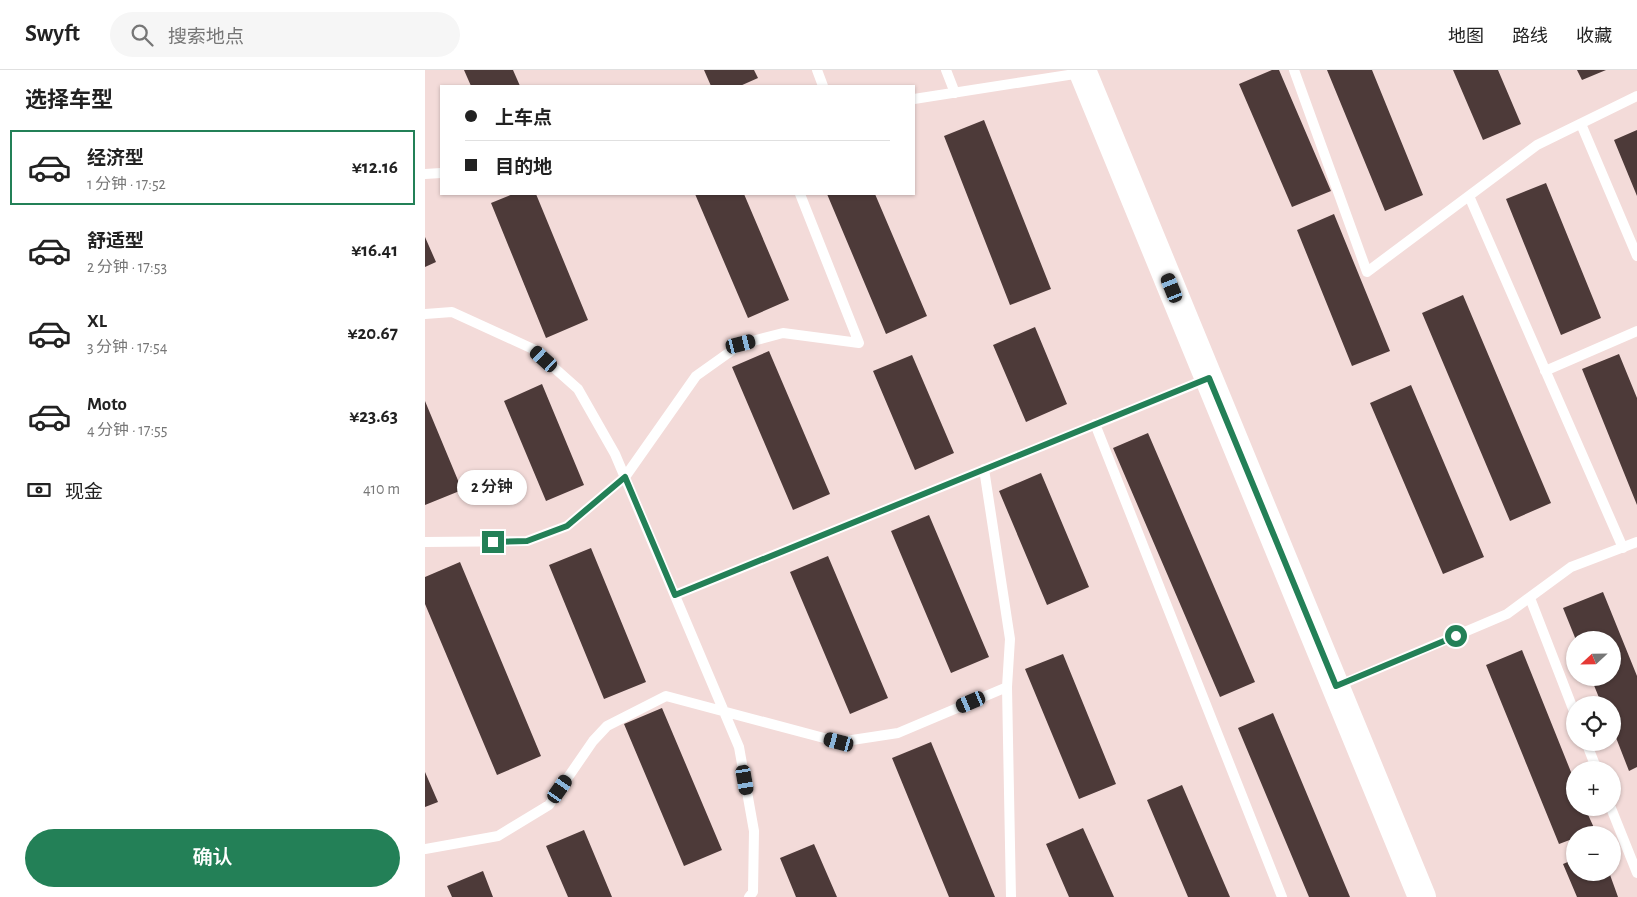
<!DOCTYPE html>
<html lang="zh">
<head>
<meta charset="utf-8">
<style>
	body { margin:0; font-family:"Alegreya Sans","Noto Sans SC",sans-serif; background:#f6f6f6; color:#222; height:100vh; display:flex; flex-direction:column; font-size:19px; white-space:nowrap }
	* { box-sizing:border-box; margin:0 }
	p { font-size:16px; color:#767676 }
	.icon { flex:none; width:28px; height:28px; fill:none; stroke:currentColor; stroke-width:2; stroke-linecap:round; stroke-linejoin:round }
	.map { position:relative; flex:1; overflow:hidden }
	.side { display:flex; flex-direction:column; background:#fff; width:425px }
	.side>* { flex:none }
	.guide { position:absolute; left:15px; top:15px; width:475px; height:110px; border-radius:0px; box-shadow:0 1px 4px #0004; display:grid; align-content:center; height:110px; padding:0 25px; background:#fff }
	.needle { width:32px; rotate:248deg }
	.fabs { position:absolute; left:1141px; top:561px; display:grid; gap:10px }
	.fabs a { display:grid; place-items:center; width:55px; height:55px; border-radius:50%; background:#fff; box-shadow:0 1px 4px #0004; font-size:25px }
	.end { position:absolute; width:22px; height:22px; margin:-11px; border:6px solid #238057; background:#fff; box-shadow:0 0 0 2px #fff }
	.from { border-radius:50% }
	.bubble { position:absolute; height:35px; border-radius:18px; background:#fff; box-shadow:0 1px 4px #0004; font-size:16px; font-weight:600; line-height:35px; text-align:center }
	.car { position:absolute; width:15px; height:30px; margin:-15px -8px; border-radius:6px; box-shadow:0 0 4px 1px #0007; background:linear-gradient(#222 24%,#8ab4d8 0 40%,#222 0 76%,#8ab4d8 0 86%,#222 0) }
	.guide b { display:flex; align-items:center; gap:18px; height:48px; font-size:19px }
	.guide b+b { border-top:1px solid #e0e0e0 }
	.guide i { width:12px; height:12px; background:#222 }
	ul { padding:0; list-style:none }
	li { display:flex; align-items:center; gap:15px; height:75px; margin:0 10px 8px; padding:0 15px; border:2px solid transparent; border-radius:0px }
	li div { flex:1 }
	li b { display:block; font-size:19px }
	li em { font-style:normal; font-weight:600 }
	li.on { border-color:#238057 }
	li>.icon { width:45px; height:45px; stroke-width:1.5 }
	h2 { padding:0 25px; font-size:22px; line-height:60px }
	.pay { display:flex; align-items:center; gap:12px; height:55px; padding:0 25px; font-size:19px }
	.pay p { margin-inline-start:auto }
	.primary-button { display:flex; gap:10px; margin-top:auto; padding:10px 25px }
	.primary-button a { flex:1; height:58px; border-radius:30px; background:#238057; color:#fff; font-size:20px; font-weight:600; line-height:58px; text-align:center }
	header { display:flex; align-items:center; gap:30px; box-sizing:border-box; height:70px; padding:0 25px; background:#fff; border-bottom:1px solid #e0e0e0 }
	header strong { font-size:24px }
	nav { display:flex; gap:28px; margin-inline-start:auto; font-size:18px }
	.search { width:350px; height:45px; background:#f6f6f6; display:flex; align-items:center; gap:12px; box-sizing:border-box; padding:0 18px; border-radius:28px; color:#767676; font-size:19px }
	main { display:flex; flex:1; min-height:0 }
	.map>svg:first-child { display:block }
</style>
</head>
<body>
<header>
<strong>Swyft</strong>
<div class="search"><svg class="icon" aria-label="search" viewBox="0 0 24 24"><circle cx="10" cy="10" r="6"/><path d="M15 15l6 6"/></svg>搜索地点</div>
<nav><a>地图</a><a>路线</a><a>收藏</a></nav>
</header>
<main>
<section class="side">
<h2>选择车型</h2>
<ul>
<li class="on"><svg class="icon" aria-label="car" viewBox="0 0 24 24"><path d="M5 17H2v-5l4-1 3-4h7l3 4 3 1v5h-3M9 17h6M6 11h13"/><circle cx="7" cy="17" r="2"/><circle cx="17" cy="17" r="2"/></svg><div><b>经济型</b><p>1 分钟 · 17:52</p></div><em>¥12.16</em></li>
<li><svg class="icon" aria-label="car" viewBox="0 0 24 24"><path d="M5 17H2v-5l4-1 3-4h7l3 4 3 1v5h-3M9 17h6M6 11h13"/><circle cx="7" cy="17" r="2"/><circle cx="17" cy="17" r="2"/></svg><div><b>舒适型</b><p>2 分钟 · 17:53</p></div><em>¥16.41</em></li>
<li><svg class="icon" aria-label="car" viewBox="0 0 24 24"><path d="M5 17H2v-5l4-1 3-4h7l3 4 3 1v5h-3M9 17h6M6 11h13"/><circle cx="7" cy="17" r="2"/><circle cx="17" cy="17" r="2"/></svg><div><b>XL</b><p>3 分钟 · 17:54</p></div><em>¥20.67</em></li>
<li><svg class="icon" aria-label="car" viewBox="0 0 24 24"><path d="M5 17H2v-5l4-1 3-4h7l3 4 3 1v5h-3M9 17h6M6 11h13"/><circle cx="7" cy="17" r="2"/><circle cx="17" cy="17" r="2"/></svg><div><b>Moto</b><p>4 分钟 · 17:55</p></div><em>¥23.63</em></li>
</ul>
<div class="pay"><svg class="icon" aria-label="cash" viewBox="0 0 24 24"><path d="M3 7h18v10H3z"/><circle cx="12" cy="12" r="2"/></svg>现金<p>410 m</p></div>
<div class="primary-button"><a>确认</a></div>
</section>
<div class="map">
<svg width="1212" height="827" viewBox="0 0 1212 827">
	<rect width="100%" height="100%" fill="#f3dbd9"/>
	<!-- building -->
	<path fill="#4d3a39" d="M39 0H88L95 16H46Z
		M279 0H329L333 8 315 16H286Z
		M847 0H854L906 121 867 137 814 14Z
		M902 0H947L998 125 960 141Z
		M1028 0H1073L1096 54 1058 70Z
		M1152 0H1181L1157 10Z
		M559 50 626 219 585 235 519 66Z
		M1212 60V126L1189 70Z
		M1121 113 1176 248 1136 265 1081 129Z
		M88 124H111L163 250 121 268 66 133Z
		M270 124H319L364 230 323 248Z
		M402 124H450L502 246 461 264Z
		M909 144 965 281 927 296 872 160Z
		M0 167 11 192 0 197Z
		M1038 225 1126 433 1085 451 997 243Z
		M610 257 642 334 601 352 568 275Z
		M344 281 405 424 368 440 307 297Z
		M1194 284 1212 328V435L1157 299Z
		M487 285 529 383 490 400 448 301Z
		M117 314 159 415 121 431 79 331Z
		M986 315 1059 487 1018 504 945 333Z
		M0 331 37 420 0 435Z
		M723 363 830 612 795 627 688 378Z
		M616 403 664 517 622 535 574 421Z
		M504 445 564 587 526 603 466 461Z
		M166 478 221 612 179 629 124 495Z
		M403 486 463 628 425 644 365 502Z
		M35 492 116 686 72 705 0 534V507Z
		M1178 522 1212 606V697L1204 701 1188 660V635H1177L1166 608H1188V570H1151L1138 538Z
		M1097 580 1150 712V738H1160L1170 760 1157 765H1150V768L1134 774 1061 595Z
		M638 584 691 714 654 729 600 599Z
		M237 638 297 780 259 796 199 654Z
		M848 643 925 827H884L813 658Z
		M506 672 570 827H524L467 688Z
		M0 702 13 732 0 737Z
		M757 715 805 827H763L722 730Z
		M658 758 689 827H644L621 774Z
		M159 760 187 827H143L121 776Z
		M389 774 412 827H371L355 788Z
		M1150 789V802H1184L1193 827H1152L1138 794Z
		M58 801 68 827H27L22 816Z"/>
	<g fill="none" stroke-linecap="round" stroke-linejoin="round">
		<!-- lane -->
		<path stroke="#fff" stroke-width="10" d="M392 0 398 16
			M521 0 530 23
			M869 0 942 202 1112 75 1212 26
			M489 29 656 3
			M1156 54 1212 186
			M0 104 16 103
			M1044 126 1198 478
			M0 244 27 242 108 279 153 319 190 384 314 677 329 761 328 822 324 827
			M1120 301 1212 261
			M670 354 857 827
			M0 472 102 471 142 456 200 407 271 306 316 274 358 263 434 273 375 124
			M250 525 782 309
			M1105 528 1150 644
			M912 616 1082 544 1146 497 1212 472
			M582 617 586 827
			M1161 672 1172 700
			M1186 738 1212 803
			M0 779 73 766 124 735 168 671 182 656 241 626 414 672 473 663 582 617 585 569 559 399"/>
		<!-- secondary -->
		<path stroke="#fff" stroke-width="28" d="M657 0 997 827"/>
	</g>
	<g fill="none" stroke-linecap="round" stroke-linejoin="round">
		<!-- route -->
		<path stroke="#238057" stroke-width="6" d="M68 472 102 471 142 456 200 407 250 525 784 308 911 616 1031 566"/>
	</g>
</svg>
<div class="fabs">
<a><svg class="needle" viewBox="-14 -14 28 28"><path d="M0-13l5 13h-10z" fill="#e53935"/><path d="M0 13l5-13h-10z" fill="#767676"/></svg></a>
<a><svg class="icon" aria-label="locate" viewBox="0 0 24 24"><circle cx="12" cy="12" r="6"/><path d="M12 2v4M12 18v4M2 12h4M18 12h4"/></svg></a>
<a>+</a>
<a>−</a>
</div>
<i class="end from" style="left:1031px;top:566px"></i>
<i class="end" style="left:68px;top:472px"></i>
<div class="bubble" style="left:32px;top:400px;width:70px">2 分钟</div>
<i class="car" style="left:747px;top:218px;rotate:338deg"></i>
<i class="car" style="left:316px;top:274px;rotate:76deg"></i>
<i class="car" style="left:119px;top:289px;rotate:312deg"></i>
<i class="car" style="left:546px;top:632px;rotate:247deg"></i>
<i class="car" style="left:414px;top:672px;rotate:285deg"></i>
<i class="car" style="left:320px;top:710px;rotate:170deg"></i>
<i class="car" style="left:135px;top:719px;rotate:35deg"></i>
<div class="guide">
<b><i class="from"></i>上车点</b>
<b><i></i>目的地</b>
</div>
</div>
</main>
</body>
</html>
